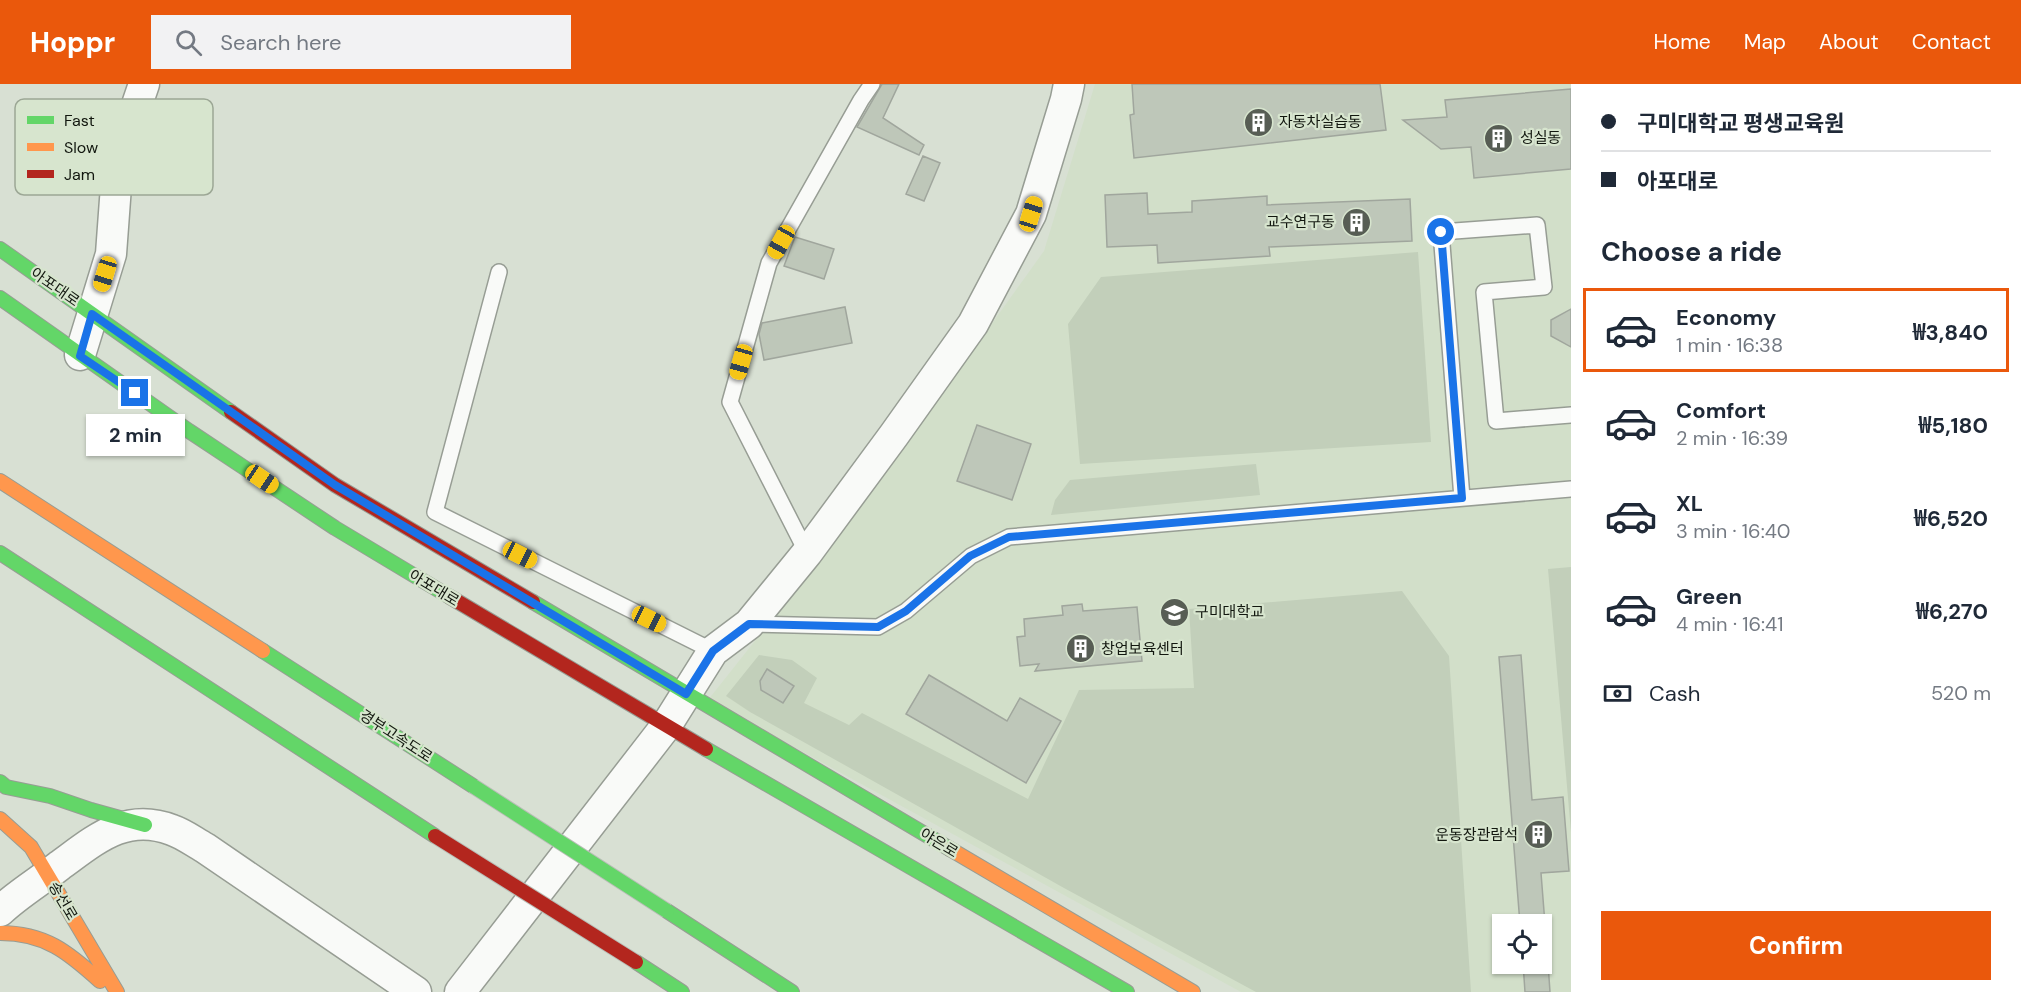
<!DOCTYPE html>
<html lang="en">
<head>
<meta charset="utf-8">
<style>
	body { margin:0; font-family:"DM Sans","Noto Sans KR",sans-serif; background:#f2f2f3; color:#1f2937; height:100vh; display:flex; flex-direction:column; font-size:22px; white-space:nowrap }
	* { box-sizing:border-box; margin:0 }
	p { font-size:20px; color:#747a83 }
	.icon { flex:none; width:33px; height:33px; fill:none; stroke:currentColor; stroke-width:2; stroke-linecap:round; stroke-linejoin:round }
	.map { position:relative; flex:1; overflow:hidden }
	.side { display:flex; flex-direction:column; background:#fff; width:450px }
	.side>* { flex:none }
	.top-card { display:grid; align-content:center; height:132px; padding:0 30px; background:#fff }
	.tools { position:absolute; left:1492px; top:830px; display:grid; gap:12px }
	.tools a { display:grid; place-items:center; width:60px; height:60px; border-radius:0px; background:#fff; box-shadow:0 2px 4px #0004; font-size:30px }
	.end { position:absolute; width:27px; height:27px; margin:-14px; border:8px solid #1a73e8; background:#fff; box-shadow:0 0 0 3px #fff }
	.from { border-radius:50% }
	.bubble { position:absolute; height:42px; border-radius:0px; background:#fff; box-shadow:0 2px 4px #0004; font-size:20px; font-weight:700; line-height:42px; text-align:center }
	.car { position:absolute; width:18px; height:36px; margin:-18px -9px; border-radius:8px; box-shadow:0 0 4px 2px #0007; background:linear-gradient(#f5c518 24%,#345 0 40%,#f5c518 0 76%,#345 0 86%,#f5c518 0) }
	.top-card b { display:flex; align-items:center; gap:21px; height:57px; font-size:22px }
	.top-card b+b { border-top:2px solid #e0e1e3 }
	.top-card i { width:15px; height:15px; background:#1f2937 }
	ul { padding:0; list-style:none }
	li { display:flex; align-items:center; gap:18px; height:84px; margin:0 12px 9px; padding:0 18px; border:3px solid transparent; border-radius:0px }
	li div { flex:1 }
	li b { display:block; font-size:22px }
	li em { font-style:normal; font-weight:700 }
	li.selected { border-color:#ea580c }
	li>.icon { width:54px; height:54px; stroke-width:1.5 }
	h2 { padding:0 30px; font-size:27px; line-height:72px }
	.pay { display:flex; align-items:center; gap:15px; height:66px; padding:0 30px; font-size:22px }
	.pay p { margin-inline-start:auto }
	.action { display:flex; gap:12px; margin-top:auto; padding:12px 30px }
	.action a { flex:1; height:69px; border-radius:0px; background:#ea580c; color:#fff; font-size:24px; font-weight:700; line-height:69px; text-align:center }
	header { display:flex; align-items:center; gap:36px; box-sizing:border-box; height:84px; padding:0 30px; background:#ea580c; color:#fff }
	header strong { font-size:28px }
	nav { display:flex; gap:33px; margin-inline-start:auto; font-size:21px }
	.search { width:420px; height:54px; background:#f2f2f3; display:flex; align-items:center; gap:15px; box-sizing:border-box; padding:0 21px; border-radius:0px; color:#747a83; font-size:22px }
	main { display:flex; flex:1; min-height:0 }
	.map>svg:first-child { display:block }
</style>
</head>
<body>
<header>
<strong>Hoppr</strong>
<div class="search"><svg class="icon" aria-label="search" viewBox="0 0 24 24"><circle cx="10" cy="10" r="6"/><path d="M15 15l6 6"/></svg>Search here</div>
<nav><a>Home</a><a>Map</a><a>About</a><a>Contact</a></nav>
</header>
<main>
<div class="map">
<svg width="1571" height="908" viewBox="0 0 1571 908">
	<rect width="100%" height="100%" fill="#d8e0d3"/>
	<!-- built -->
	<path fill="#d2dfc9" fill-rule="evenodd" d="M1095 0H1571V908H1241L708 616 847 441 1044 167ZM1503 840H1542V879H1503Z"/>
	<!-- green -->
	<path fill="#c2cfba" d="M1418 168 1431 358 1080 380 1068 240 1101 193Z
		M1256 380 1260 411 1051 431 1055 416 1070 396Z
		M1571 483V748L1548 485Z
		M1402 507 1449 572 1471 908H1256L1064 804 750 628 726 612 759 571 792 576 817 594 804 619 849 641 862 629 1028 715 1079 606 1194 604 1189 525Z"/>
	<!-- building -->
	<path fill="#bec7b9" stroke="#a0a69d" stroke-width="1.5" d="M882 0H899L883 34 924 61 919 71 857 43Z
		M1132 0H1380L1386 46 1134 74 1130 31 1134 30Z
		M1571 5V85L1474 94 1471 63 1441 65 1403 36 1447 33 1445 16Z
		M923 72 940 79 924 117 906 110Z
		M1147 109 1148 130 1192 128V117L1267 112V121L1410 115 1412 157 1269 163 1270 172 1158 179 1157 161 1107 163 1105 111Z
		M795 153 834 165 824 195 784 182Z
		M845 223 852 259 764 276 759 250 762 239Z
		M1571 225V263L1551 252V236Z
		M977 341 1031 360 1012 416 957 397Z
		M1082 520 1083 527 1137 523 1142 577 1035 587 1039 580 1020 582 1017 553 1025 552 1024 535 1063 531 1062 522Z
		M1521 571 1532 716 1563 713 1569 787 1541 789 1545 840H1520L1499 573Z
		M767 585 794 602 783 619 761 606 760 597Z
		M929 591 1007 637 1020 614 1061 637 1026 699 906 630Z
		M1523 879H1548L1550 908H1525Z"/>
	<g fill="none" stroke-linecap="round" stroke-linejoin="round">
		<defs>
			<path id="lane" d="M499 188 435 428 713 567
				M1462 414 1441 148 1537 141 1544 203 1484 208 1496 337 1571 331
				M807 469 730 318 769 179 861 16 872 0
				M749 540 878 543 906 527 971 472 1009 453 1571 405"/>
			<path id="street" d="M80 271 111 170 116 102 126 53 144 0
				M0 827C18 810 40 797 59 782 95 756 125 728 172 746 184 750 194 758 205 764L416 908
				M460 908 666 642 713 567 749 540 807 469 894 351 973 240 1031 130 1066 15 1069 0"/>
			<path id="fast" d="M0 165 231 328
				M0 214 189 347 335 444 450 513
				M0 469 435 752
				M533 518 950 765
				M263 567 473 702
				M706 665 1127 908
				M0 698 6 703 50 712 91 726 145 741
				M667 827 792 908
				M636 878 682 908"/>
			<path id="slow" d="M0 397 263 567
				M0 735 31 763 117 908
				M950 765 1193 908
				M0 849C45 849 68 868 100 897"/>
			<path id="jam" d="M231 328 335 401 533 518
				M450 513 706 665"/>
		</defs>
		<!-- lane casing -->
		<use href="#lane" stroke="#979d94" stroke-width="18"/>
		<!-- street casing -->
		<use href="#street" stroke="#979d94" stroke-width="33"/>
		<!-- fast casing -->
		<use href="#fast" stroke="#979d94" stroke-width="16"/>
		<!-- slow casing -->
		<use href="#slow" stroke="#979d94" stroke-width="16"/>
		<!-- jam casing -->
		<use href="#jam" stroke="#979d94" stroke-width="16"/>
		<!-- lane -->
		<use href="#lane" stroke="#f9faf8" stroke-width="15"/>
		<!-- street -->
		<use href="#street" stroke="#f9faf8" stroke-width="30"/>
		<!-- fast -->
		<use href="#fast" stroke="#63d668" stroke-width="14"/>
		<!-- slow -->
		<use href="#slow" stroke="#ff974d" stroke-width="14"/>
		<!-- jam -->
		<use href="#jam" stroke="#b3261e" stroke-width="14"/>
		<defs>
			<path id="fast-bridge" d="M473 702 667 827"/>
			<path id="jam-bridge" d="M435 752 636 878"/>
		</defs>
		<!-- fast-bridge casing -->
		<use href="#fast-bridge" stroke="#b8bdb6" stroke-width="16" stroke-linecap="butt"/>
		<!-- jam-bridge casing -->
		<use href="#jam-bridge" stroke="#b8bdb6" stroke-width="16" stroke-linecap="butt"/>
		<!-- fast-bridge -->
		<use href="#fast-bridge" stroke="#63d668" stroke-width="14"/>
		<!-- jam-bridge -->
		<use href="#jam-bridge" stroke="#b3261e" stroke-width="14"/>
	</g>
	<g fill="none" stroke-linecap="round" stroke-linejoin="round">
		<!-- route -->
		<path stroke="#1a73e8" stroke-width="8" d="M135 309 80 272 92 230 335 401 686 610 713 567 749 540 878 543 906 527 970 472 1009 453 1462 414 1441 148"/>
	</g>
	<!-- icons -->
	<defs>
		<symbol id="building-disc" viewBox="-11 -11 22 22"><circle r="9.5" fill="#575d54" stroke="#d7e5ce"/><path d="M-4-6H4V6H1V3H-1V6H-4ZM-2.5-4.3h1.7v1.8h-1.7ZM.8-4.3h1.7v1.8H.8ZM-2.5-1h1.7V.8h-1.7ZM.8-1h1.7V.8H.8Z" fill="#fff"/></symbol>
		<symbol id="university-disc" viewBox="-11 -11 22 22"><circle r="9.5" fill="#575d54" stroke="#d7e5ce"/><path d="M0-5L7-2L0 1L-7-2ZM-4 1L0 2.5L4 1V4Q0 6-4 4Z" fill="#fff"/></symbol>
	</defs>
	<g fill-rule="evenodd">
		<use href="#building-disc" x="1242" y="22" width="33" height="33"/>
		<use href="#building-disc" x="1482" y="38" width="33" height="33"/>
		<use href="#building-disc" x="1340" y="122" width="33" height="33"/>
		<use href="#university-disc" x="1158" y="512" width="33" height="33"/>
		<use href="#building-disc" x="1064" y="548" width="33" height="33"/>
		<use href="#building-disc" x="1522" y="734" width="33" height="33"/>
	</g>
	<g text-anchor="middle" stroke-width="4.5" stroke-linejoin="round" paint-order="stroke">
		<!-- poi labels -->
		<g font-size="15" fill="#12170f" stroke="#d7e5ce" text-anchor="start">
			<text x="1279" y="43">자동차실습동</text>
			<text x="1520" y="59">성실동</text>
			<text x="1335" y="143" text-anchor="end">교수연구동</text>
			<text x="1195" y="533">구미대학교</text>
			<text x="1101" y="570">창업보육센터</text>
			<text x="1518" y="756" text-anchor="end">운동장관람석</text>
		</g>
		<!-- street labels -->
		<g font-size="15" fill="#12170f" stroke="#d7e5ce">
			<text transform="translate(55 203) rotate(35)" y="5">아포대로</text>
			<text transform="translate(434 504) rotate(31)" y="5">아포대로</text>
			<text transform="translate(396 652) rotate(33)" y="5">경부고속도로</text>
			<text transform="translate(939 759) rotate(31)" y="5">야은로</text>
			<text transform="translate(63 817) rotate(60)" y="5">송선로</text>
		</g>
	</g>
	<!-- legend -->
	<rect x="15" y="15" width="198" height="96" rx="9" fill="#d7e5ce" stroke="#9ca795" stroke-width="1.5"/>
	<rect x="27" y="32" width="27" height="8" fill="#63d668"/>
	<rect x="27" y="59" width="27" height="8" fill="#ff974d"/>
	<rect x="27" y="86" width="27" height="8" fill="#b3261e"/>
	<g font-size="16" fill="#12170f">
		<text x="64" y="42">Fast</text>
		<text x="64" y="69">Slow</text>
		<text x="64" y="96">Jam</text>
	</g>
</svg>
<div class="tools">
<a><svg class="icon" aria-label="locate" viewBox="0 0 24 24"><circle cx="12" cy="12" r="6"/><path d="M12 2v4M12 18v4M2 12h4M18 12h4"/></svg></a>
</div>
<i class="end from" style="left:1441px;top:148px"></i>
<i class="end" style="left:135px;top:309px"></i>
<div class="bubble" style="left:86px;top:330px;width:99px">2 min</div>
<i class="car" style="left:1031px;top:130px;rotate:17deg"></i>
<i class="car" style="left:781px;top:158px;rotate:209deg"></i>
<i class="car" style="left:105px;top:190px;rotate:197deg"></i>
<i class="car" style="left:741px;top:278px;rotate:196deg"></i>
<i class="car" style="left:262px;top:395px;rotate:124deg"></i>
<i class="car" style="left:520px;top:471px;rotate:117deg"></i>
<i class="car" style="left:649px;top:535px;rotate:116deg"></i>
</div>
<section class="side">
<div class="top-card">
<b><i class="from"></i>구미대학교 평생교육원</b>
<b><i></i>아포대로</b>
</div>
<h2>Choose a ride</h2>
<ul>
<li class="selected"><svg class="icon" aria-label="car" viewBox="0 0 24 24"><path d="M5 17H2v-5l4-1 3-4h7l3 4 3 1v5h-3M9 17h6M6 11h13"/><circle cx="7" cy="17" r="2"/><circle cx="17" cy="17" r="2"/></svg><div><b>Economy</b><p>1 min · 16:38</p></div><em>₩3,840</em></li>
<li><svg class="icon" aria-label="car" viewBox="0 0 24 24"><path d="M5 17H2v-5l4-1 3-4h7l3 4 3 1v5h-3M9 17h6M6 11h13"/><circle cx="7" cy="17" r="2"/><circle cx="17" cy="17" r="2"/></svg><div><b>Comfort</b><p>2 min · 16:39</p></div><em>₩5,180</em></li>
<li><svg class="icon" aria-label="car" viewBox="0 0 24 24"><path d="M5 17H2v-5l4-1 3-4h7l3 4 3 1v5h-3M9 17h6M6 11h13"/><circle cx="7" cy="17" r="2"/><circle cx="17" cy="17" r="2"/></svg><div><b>XL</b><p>3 min · 16:40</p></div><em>₩6,520</em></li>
<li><svg class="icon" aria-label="car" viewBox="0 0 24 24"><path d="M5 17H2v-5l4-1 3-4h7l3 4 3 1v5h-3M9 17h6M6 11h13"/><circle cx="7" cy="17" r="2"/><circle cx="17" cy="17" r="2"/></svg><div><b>Green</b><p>4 min · 16:41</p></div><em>₩6,270</em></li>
</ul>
<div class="pay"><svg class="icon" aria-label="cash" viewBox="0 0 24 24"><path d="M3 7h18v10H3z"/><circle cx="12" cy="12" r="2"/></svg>Cash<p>520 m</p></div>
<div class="action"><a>Confirm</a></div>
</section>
</main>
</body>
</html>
